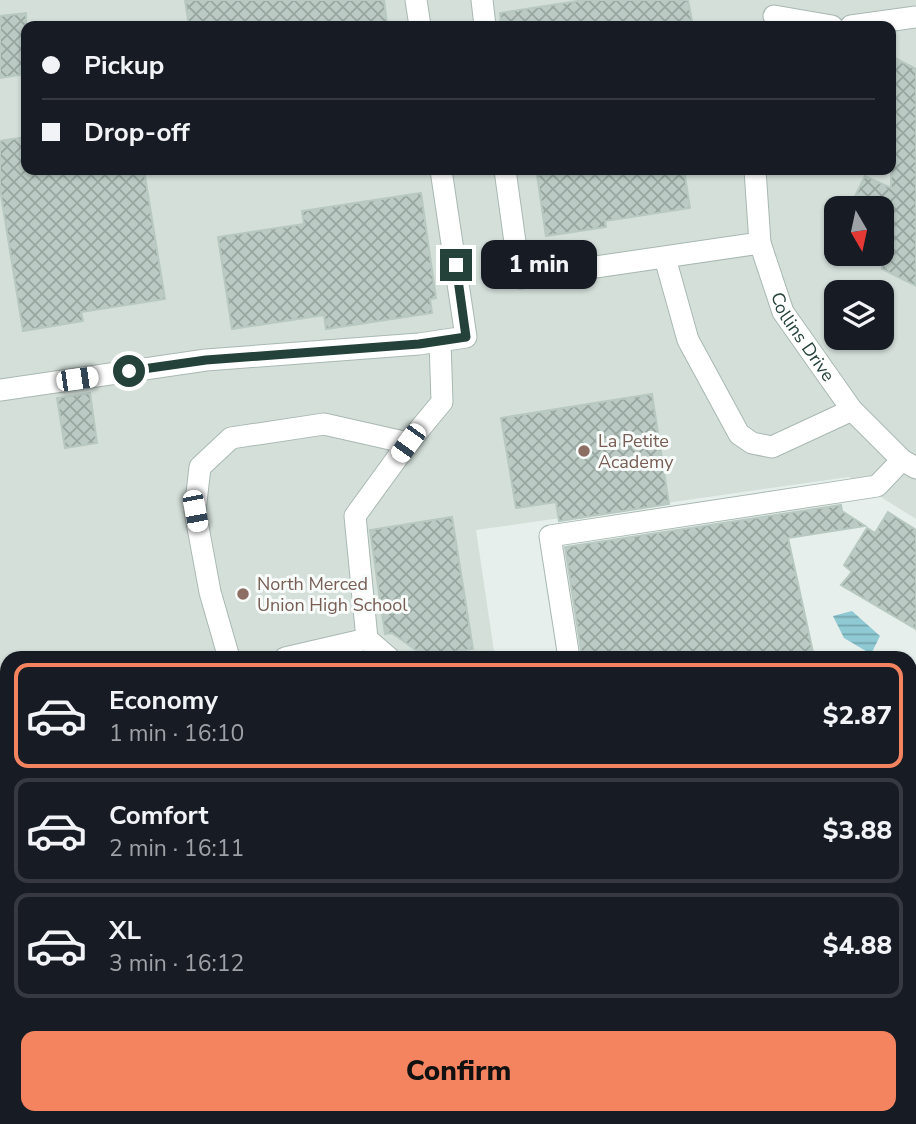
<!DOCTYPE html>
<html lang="en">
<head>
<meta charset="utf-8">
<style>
	body { margin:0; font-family:"Nunito Sans",sans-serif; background:#20242c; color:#f1f3f6; height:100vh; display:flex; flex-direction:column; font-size:26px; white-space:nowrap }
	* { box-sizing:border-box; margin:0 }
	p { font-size:23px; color:#9ea1a6 }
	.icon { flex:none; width:38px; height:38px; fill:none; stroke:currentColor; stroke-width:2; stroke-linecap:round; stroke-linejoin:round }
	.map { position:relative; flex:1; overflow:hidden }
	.drawer { position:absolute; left:0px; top:651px; width:917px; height:474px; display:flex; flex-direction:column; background:#171b24; border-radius:21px 21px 0 0; box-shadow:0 2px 5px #0004 }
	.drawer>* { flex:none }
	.banner { position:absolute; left:21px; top:21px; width:875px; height:154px; border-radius:14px; box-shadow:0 2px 5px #0004; display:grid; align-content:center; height:154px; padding:0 21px; background:#171b24 }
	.needle { width:46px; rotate:171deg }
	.controls { position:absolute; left:824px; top:196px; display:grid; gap:14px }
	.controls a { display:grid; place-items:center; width:70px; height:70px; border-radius:14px; background:#171b24; box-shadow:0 2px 5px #0004; font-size:35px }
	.end { position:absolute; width:32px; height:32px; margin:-16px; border:9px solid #24423a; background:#fff; box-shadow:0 0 0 4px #fff }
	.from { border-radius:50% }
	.bubble { position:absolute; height:49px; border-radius:14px; background:#171b24; box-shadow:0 2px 5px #0004; font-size:23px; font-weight:800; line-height:49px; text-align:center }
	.car { position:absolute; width:21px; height:42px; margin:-21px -10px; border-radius:9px; box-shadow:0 0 5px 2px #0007; background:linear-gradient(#fff 24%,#345 0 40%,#fff 0 76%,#345 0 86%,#fff 0) }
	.banner b { display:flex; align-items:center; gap:24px; height:66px; font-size:26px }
	.banner b+b { border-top:2px solid #363941 }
	.banner i { width:18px; height:18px; background:#f1f3f6 }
	ul { padding:12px 0 0; list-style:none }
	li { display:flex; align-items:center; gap:21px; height:105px; margin:0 14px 10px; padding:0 7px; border:4px solid #363941; border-radius:14px }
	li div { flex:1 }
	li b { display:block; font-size:26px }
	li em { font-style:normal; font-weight:800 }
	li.current { border-color:#f4845f }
	li>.icon { width:63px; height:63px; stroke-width:1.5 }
	.action { display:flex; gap:14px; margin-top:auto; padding:14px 21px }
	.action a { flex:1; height:80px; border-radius:14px; background:#f4845f; color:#111; font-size:28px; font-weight:800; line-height:80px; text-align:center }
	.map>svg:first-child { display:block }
</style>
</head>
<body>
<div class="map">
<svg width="916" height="1124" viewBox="0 0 916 1124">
	<defs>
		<pattern id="water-rules" width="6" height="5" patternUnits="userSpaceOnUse" patternTransform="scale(1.75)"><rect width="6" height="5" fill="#8ec9d4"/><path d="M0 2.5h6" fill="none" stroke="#74a5ad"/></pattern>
		<pattern id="building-cross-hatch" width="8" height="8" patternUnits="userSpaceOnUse" patternTransform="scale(1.75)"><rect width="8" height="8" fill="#bbcac4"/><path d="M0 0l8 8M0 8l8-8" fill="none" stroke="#98a6a0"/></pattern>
	</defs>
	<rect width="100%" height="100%" fill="#e6efeb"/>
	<!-- built -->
	<path fill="#d4dfda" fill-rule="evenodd" d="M0 0H916V519L849 477 476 530 495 658H7V1099L0 1101ZM26 26H891V170H26ZM836 208H882V254H836ZM836 292H882V338H836Z"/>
	<!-- park -->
	<path fill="#bfe0c8" d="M7 739V1010L0 1011V744Z"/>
	<!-- water -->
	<path fill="url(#water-rules)" d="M852 611 880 636 871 654 844 638 833 616Z"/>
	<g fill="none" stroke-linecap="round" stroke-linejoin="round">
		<!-- stream -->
		<path stroke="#8ec9d4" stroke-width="9" d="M221 1124 248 1118
			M646 1124 648 1118"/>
	</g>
	<!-- building -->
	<path fill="url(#building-cross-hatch)" stroke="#b8c9c2" stroke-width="2" d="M185 0H384L387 24 372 26H189Z
		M584 0H688L693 26H501L500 13Z
		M26 13V74L0 78V16Z
		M891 56 916 69V286L882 269V208H849L865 176 891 188Z
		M26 137V170H144L165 299 81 312 83 321 23 331 0 189V141Z
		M572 170H684L690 208 605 221 606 227 546 236 537 175Z
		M421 193 436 298 430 299 432 313 326 329 324 315 232 329 218 237 304 224 302 211Z
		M90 393 97 443 65 448 57 398Z
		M652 394 669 504 559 521 556 502 516 508 501 418Z
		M841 505 842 511 865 526 788 538 813 652 787 658H625L624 651 582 657 565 547Z
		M888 512 916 530V629L841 585 852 572 844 565 867 528 875 533Z
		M452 517 473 649 424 656 392 633 385 634 370 530Z"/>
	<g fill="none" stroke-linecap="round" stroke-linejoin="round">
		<defs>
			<g id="minor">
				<path d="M416 0 420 26"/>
				<path d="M482 0 485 26"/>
				<path d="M774 16 832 26"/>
				<path d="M851 26 916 17"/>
				<path d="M505 170 520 278 760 243"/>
				<path id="s1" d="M755 170 760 243 783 312 852 410 902 460 916 468"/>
				<path d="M665 258 688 340 739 434 752 443 772 447 852 410"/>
				<path d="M0 390 206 360 419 344 466 337 441 170"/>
				<path d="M229 658 210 592 195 511 200 467 231 438 324 424 408 443"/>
				<path d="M285 658 367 639"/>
				<path d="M389 658 367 639 355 516 408 443 442 402 440 341"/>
				<path d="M569 658 550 536 877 486 902 460"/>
				<path d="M910 958H916"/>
			</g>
		</defs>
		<!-- minor casing -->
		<use href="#minor" stroke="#a8b8b2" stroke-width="23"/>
		<!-- minor -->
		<use href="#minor" stroke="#fff" stroke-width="21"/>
	</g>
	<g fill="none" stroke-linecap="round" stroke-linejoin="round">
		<!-- route -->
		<path stroke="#24423a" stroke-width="9" d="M129 371 206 360 419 344 466 337 456 265"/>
	</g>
	<!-- markers -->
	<g fill="#8d6e63" stroke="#f7fbf9" stroke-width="2.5">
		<circle cx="584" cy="451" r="7"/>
		<circle cx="243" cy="594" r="7"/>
	</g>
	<g text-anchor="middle" stroke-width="6" stroke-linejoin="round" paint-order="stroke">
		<!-- street labels -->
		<g font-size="18" fill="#24423a" stroke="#f7fbf9">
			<text dy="6" stroke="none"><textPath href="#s1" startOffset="177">Collins Drive</textPath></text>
		</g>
		<!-- education labels -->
		<g font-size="18" fill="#785e54" stroke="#f7fbf9" text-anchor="start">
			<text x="598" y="447">La Petite<tspan x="598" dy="21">Academy</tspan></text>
			<text x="257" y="590">North Merced<tspan x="257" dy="21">Union High School</tspan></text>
		</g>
	</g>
</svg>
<div class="controls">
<a><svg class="needle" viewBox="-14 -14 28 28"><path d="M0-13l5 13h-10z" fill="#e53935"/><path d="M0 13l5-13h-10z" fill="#9ea1a6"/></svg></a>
<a><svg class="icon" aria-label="layers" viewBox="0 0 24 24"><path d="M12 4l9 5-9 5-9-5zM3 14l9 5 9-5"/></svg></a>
</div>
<i class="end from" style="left:129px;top:371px"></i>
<i class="end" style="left:456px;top:265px"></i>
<div class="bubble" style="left:481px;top:240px;width:116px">1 min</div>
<i class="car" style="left:77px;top:379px;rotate:82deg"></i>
<i class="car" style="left:408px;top:443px;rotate:216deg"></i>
<i class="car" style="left:195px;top:511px;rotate:169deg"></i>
<div class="banner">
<b><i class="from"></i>Pickup</b>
<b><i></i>Drop-off</b>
</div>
<section class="drawer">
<ul>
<li class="current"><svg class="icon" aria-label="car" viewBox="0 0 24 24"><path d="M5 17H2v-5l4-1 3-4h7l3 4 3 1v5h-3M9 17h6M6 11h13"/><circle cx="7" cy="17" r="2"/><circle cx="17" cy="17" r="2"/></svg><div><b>Economy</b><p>1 min · 16:10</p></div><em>$2.87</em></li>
<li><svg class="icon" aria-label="car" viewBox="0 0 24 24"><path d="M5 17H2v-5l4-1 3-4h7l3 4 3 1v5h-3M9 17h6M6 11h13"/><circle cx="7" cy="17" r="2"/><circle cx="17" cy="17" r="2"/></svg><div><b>Comfort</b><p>2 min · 16:11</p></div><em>$3.88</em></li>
<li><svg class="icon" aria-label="car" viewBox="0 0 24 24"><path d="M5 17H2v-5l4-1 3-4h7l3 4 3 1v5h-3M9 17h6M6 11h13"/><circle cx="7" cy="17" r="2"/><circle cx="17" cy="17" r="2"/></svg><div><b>XL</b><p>3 min · 16:12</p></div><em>$4.88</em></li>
</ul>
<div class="action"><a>Confirm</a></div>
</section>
</div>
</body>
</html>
